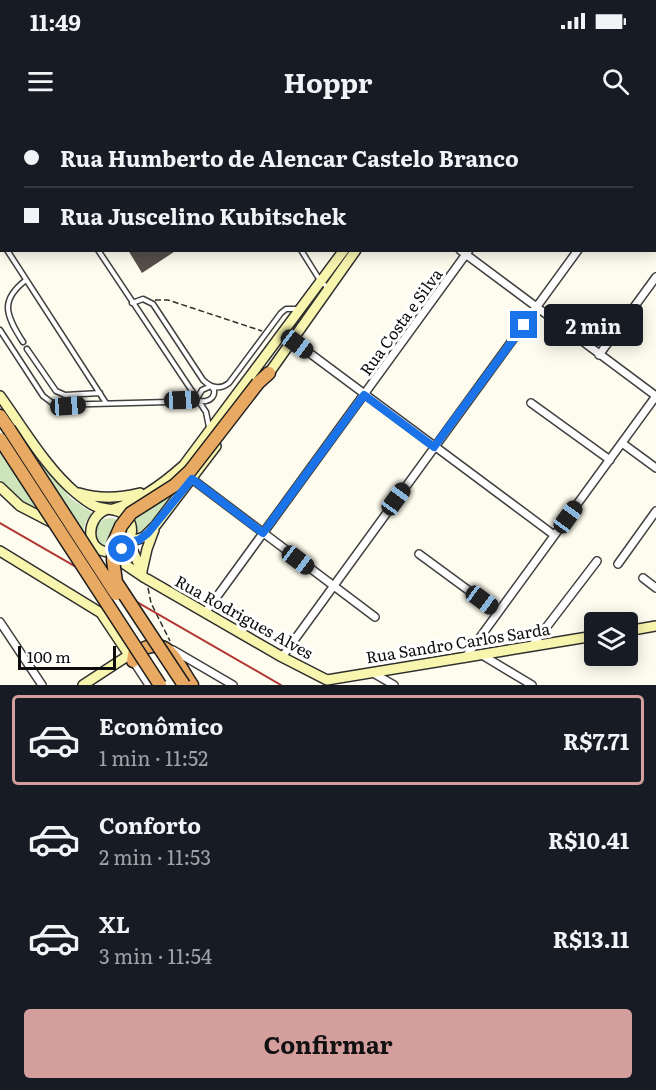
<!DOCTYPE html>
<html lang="pt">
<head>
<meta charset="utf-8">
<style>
	body { margin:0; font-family:Literata,serif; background:#20242c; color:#f1f3f6; height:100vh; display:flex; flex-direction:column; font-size:22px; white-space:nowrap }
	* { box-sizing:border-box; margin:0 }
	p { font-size:20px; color:#9ea1a6 }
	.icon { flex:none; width:33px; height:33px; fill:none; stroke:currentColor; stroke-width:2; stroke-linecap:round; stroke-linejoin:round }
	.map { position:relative; height:565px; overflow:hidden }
	.sheet { display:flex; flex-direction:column; background:#171b24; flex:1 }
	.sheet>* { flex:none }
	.banner { position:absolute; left:0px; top:0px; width:657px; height:132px; box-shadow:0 3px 15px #0003; display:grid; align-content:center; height:132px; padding:0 24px; background:#171b24 }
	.controls { position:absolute; left:584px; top:492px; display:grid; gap:12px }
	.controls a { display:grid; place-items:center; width:54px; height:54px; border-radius:6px; background:#171b24; box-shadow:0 3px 15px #0003; font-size:30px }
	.scale { position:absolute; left:18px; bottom:15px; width:98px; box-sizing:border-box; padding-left:6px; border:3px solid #0d0d0d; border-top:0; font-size:16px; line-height:21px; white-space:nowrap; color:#0d0d0d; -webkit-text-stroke:4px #fff; paint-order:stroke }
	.end { position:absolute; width:27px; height:27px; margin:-14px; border:8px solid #1a73e8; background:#fff; box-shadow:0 0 0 3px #fff }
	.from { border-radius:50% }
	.bubble { position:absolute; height:42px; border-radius:6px; background:#171b24; box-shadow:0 3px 15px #0003; font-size:20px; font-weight:700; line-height:42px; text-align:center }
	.car { position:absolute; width:18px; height:36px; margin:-18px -9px; border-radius:8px; box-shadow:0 0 4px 2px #0007; background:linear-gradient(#222 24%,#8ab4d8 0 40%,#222 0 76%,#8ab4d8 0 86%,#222 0) }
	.banner b { display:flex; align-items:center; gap:21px; height:57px; font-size:22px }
	.banner b+b { border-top:2px solid #363941 }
	.banner i { width:15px; height:15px; background:#f1f3f6 }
	ul { padding:10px 0 0; list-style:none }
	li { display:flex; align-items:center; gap:18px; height:90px; margin:0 12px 9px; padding:0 12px; border:3px solid transparent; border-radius:6px }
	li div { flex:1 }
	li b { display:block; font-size:22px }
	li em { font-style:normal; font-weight:700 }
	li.selected { border-color:#d49e9d }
	li>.icon { width:54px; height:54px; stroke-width:1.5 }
	.primary-button { display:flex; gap:12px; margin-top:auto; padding:12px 24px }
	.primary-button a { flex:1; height:69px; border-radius:6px; background:#d49e9d; color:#111; font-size:24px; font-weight:700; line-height:69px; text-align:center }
	.status { display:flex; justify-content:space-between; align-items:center; height:42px; padding:0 30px; background:#171b24; direction:ltr }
	.status svg { height:16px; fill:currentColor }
	header { display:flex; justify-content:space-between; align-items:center; height:78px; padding:0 24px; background:#171b24; font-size:27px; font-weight:700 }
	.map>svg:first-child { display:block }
</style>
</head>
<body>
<div class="status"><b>11:49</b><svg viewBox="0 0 49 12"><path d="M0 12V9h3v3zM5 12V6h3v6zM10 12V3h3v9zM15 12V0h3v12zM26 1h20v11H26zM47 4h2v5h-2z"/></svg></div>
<header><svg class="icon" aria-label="menu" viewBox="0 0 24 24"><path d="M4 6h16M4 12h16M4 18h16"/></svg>Hoppr<svg class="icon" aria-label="search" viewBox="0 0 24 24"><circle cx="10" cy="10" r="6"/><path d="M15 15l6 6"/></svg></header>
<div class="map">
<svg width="656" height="565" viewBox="0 0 656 565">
	<rect width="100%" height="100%" fill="#fefcee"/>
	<!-- green -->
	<path fill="#cee5bb" d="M13 306 70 378 92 393 86 401 83 412 23 382 0 360V315Z
		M182 362 142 415 137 412 134 396Z
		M95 413a15 15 0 1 1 30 0a15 15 0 1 1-30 0Z"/>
	<!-- building -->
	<path fill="#554f4a" d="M128 130H177L142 153Z"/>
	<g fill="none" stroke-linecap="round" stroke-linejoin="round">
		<defs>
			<path id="lane" d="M217 0 218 2
				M312 0 313 2
				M413 2 414 0
				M0 72 2 71
				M0 105 2 108
				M0 120 2 122
				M7 130 106 283
				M98 130 206 292 209 307
				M301 130 321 162 329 168
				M132 183 143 179 153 184 203 260C211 268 220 270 229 263L281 193 286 189H298
				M0 210 43 276 55 285 206 281C211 280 215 276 214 270L211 266
				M23 222C5 194 0 180 26 160
				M27 229 56 271 65 275 100 273
				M196 280 202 270 211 266"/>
			<path id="street" d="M572 0 574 2
				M563 2 564 0
				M656 62V63
				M460 130 656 276
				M284 214 554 415
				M599 235 656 157
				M531 283 610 340
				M622 323 656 348
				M192 359 375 497
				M419 434 498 492
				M618 444 656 391
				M643 458 656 468
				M205 493 469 130
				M0 502 42 565
				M532 526 597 441
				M173 530 233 565
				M482 535 532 565
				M282 537 578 130
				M465 538 656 276
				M132 539 149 565
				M373 553 394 565"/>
			<path id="secondary" d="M285 0 286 2
				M298 0 299 2
				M437 2 439 0
				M450 2 451 0
				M267 256 356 130
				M0 276C23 308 47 349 76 373 82 378 88 383 95 386 107 391 120 387 128 399 137 412 128 432 111 432 84 433 85 396 108 389
				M0 367 20 386 78 416
				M79 373C99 379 120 378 140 373
				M113 389C138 382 164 363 184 345L344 130
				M0 431 101 493 129 535 83 565
				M111 435 145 458
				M142 451 147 429 154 410
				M142 452 129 422 144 417 156 405 216 326
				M147 459 282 537 327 560 594 516
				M627 511 656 506"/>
			<path id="highway" d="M258 263 269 253
				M0 296 9 309
				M133 541 134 534C167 511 175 540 192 565"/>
		</defs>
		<!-- lane casing -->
		<use href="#lane" stroke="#404040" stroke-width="7"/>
		<!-- street casing -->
		<use href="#street" stroke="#404040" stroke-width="10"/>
		<!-- secondary casing -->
		<use href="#secondary" stroke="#2f2f2f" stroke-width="12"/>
		<!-- highway casing -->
		<use href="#highway" stroke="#1e1e1e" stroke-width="15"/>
		<!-- path -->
		<path stroke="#2f2f2f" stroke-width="1.5" stroke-dasharray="6 3" stroke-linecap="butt" d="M155 180H168L262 211
			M148 468 151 483 170 521"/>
		<!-- lane -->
		<use href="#lane" stroke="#fff" stroke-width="4"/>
		<!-- street -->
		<use href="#street" stroke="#fff" stroke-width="7"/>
		<!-- secondary -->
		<use href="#secondary" stroke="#f8f5af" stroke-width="9"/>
		<!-- highway -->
		<use href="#highway" stroke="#e8a962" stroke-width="12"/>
		<!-- rail -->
		<path stroke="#b13531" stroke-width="2" d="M0 403 281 565"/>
		<defs>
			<path id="highway-bridge" d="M9 309 116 474
				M0 319 160 565
				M184 565 116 462 113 440 114 422 121 406 131 393 175 365 190 351 258 263"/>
		</defs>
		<!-- highway-bridge casing -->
		<use href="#highway-bridge" stroke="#1e1e1e" stroke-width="15" stroke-linecap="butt"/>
		<!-- highway-bridge -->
		<use href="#highway-bridge" stroke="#e8a962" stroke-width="12"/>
	</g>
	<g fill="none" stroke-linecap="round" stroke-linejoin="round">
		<!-- route -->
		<path stroke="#1a73e8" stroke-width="8" d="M122 429 129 422 139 420 148 413 192 359 263 413 364 275 434 327 524 205"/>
	</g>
	<g text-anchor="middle" stroke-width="6" stroke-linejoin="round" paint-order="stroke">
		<!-- street labels -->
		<g font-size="16" fill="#0d0d0d" stroke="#fff">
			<text transform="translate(401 202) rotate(-54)" y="6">Rua Costa e Silva</text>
			<text transform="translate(244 497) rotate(29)" y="6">Rua Rodrigues Alves</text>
			<text transform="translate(458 523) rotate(-9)" y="6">Rua Sandro Carlos Sarda</text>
		</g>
	</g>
</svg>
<div class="controls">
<a><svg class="icon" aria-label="layers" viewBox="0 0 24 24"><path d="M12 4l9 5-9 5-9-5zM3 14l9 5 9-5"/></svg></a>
</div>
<div class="scale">100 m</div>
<i class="end from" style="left:122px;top:429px"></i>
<i class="end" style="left:524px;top:205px"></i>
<div class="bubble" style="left:544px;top:184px;width:99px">2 min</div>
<i class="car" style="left:297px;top:224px;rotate:127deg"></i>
<i class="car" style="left:182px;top:280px;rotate:88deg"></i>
<i class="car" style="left:68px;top:286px;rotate:86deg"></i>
<i class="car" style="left:396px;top:379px;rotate:36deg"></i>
<i class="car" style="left:568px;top:397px;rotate:36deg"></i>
<i class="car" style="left:298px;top:440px;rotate:127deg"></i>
<i class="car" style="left:482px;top:480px;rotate:126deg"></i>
<div class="banner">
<b><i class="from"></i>Rua Humberto de Alencar Castelo Branco</b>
<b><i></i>Rua Juscelino Kubitschek</b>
</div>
</div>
<section class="sheet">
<ul>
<li class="selected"><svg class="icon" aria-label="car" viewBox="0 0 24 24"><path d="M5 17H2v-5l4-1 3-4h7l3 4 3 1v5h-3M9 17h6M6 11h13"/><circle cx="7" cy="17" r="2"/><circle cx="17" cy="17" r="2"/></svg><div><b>Econômico</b><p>1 min · 11:52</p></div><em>R$7.71</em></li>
<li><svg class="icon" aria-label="car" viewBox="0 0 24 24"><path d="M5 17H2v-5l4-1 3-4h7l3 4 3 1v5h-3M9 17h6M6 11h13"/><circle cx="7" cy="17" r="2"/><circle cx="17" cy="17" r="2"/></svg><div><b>Conforto</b><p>2 min · 11:53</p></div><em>R$10.41</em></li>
<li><svg class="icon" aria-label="car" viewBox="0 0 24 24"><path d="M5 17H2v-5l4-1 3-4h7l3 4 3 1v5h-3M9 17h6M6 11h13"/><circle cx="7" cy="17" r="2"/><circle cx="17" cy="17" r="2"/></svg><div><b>XL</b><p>3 min · 11:54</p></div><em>R$13.11</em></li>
</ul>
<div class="primary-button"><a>Confirmar</a></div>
</section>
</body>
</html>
